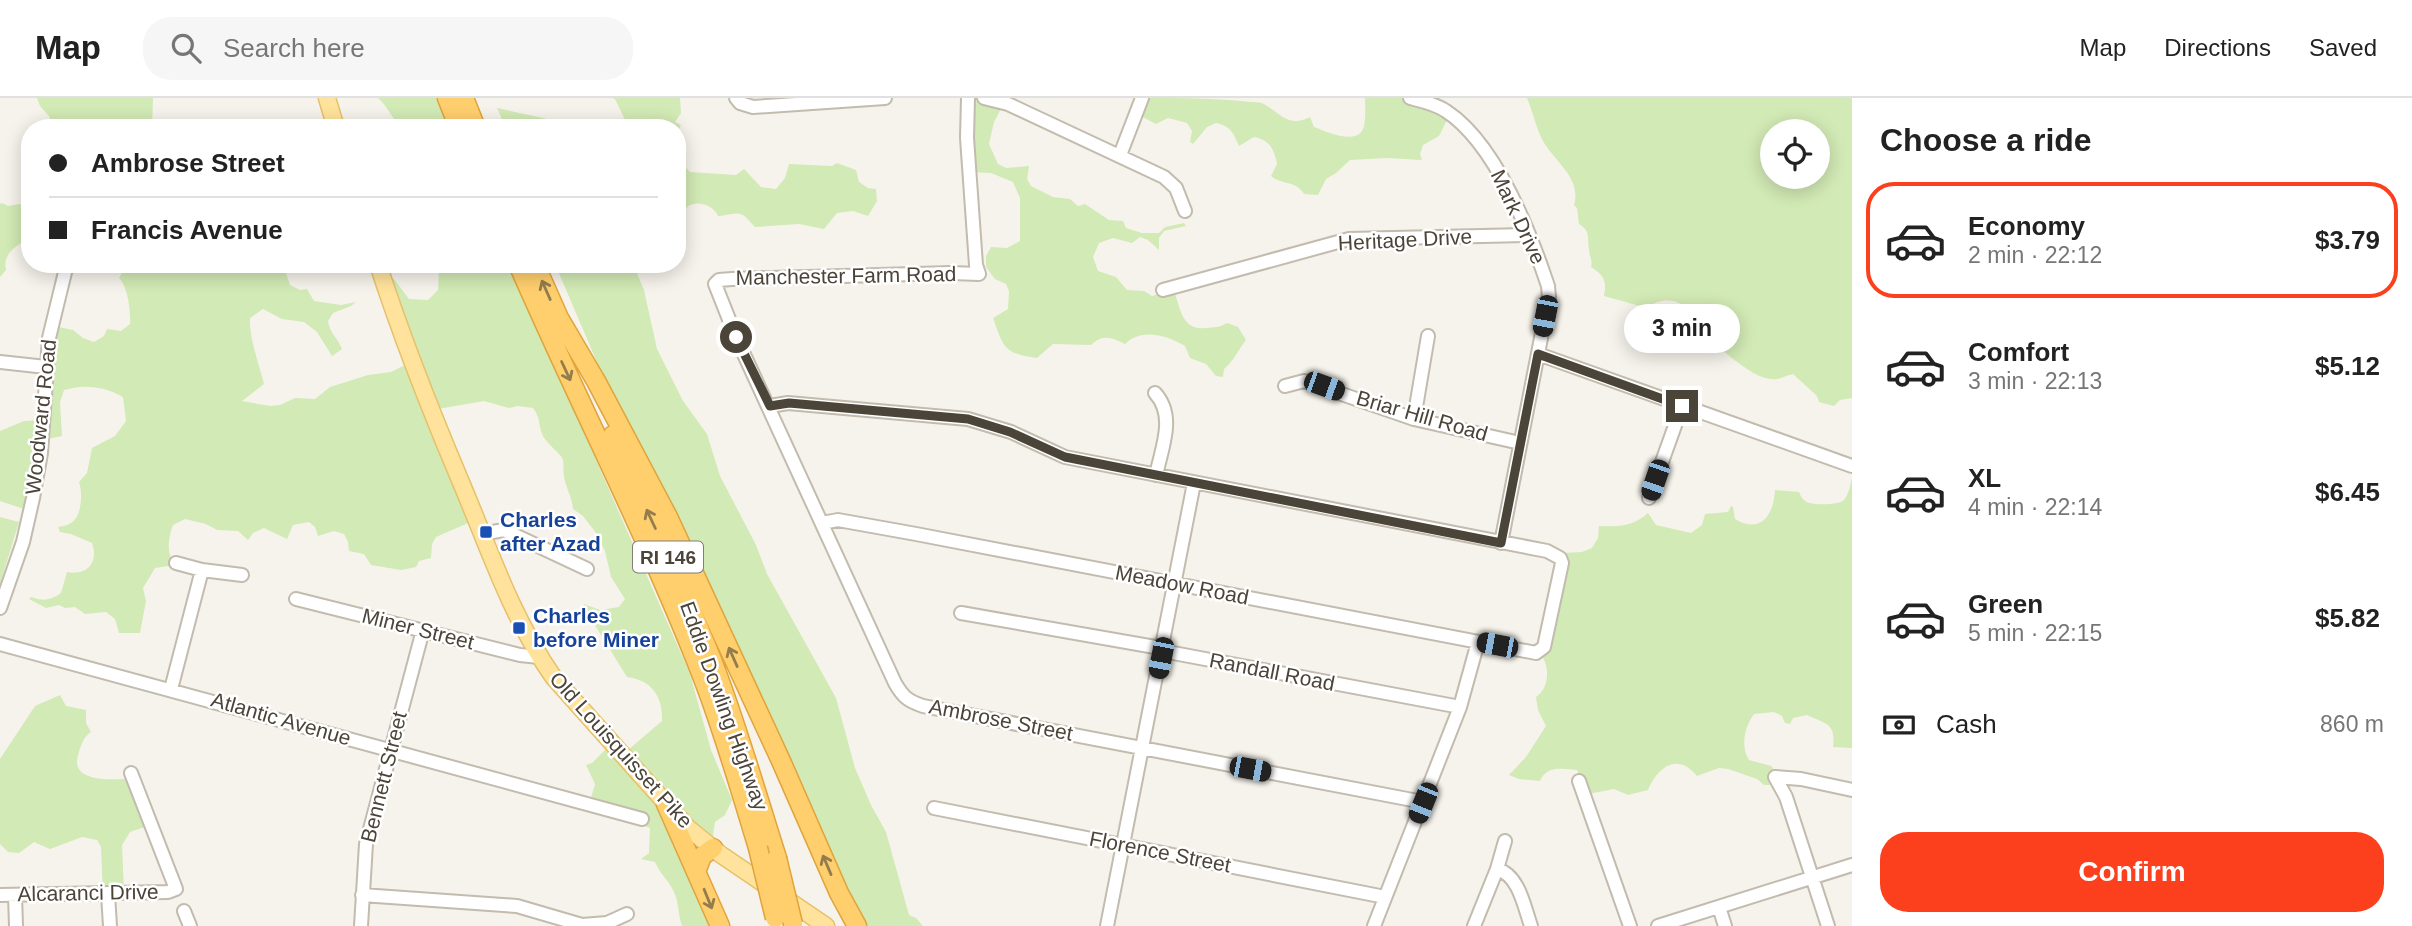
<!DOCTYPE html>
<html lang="en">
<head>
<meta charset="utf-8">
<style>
	body { margin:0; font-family:Arial,sans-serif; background:#f6f6f6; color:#222; height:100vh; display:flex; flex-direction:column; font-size:26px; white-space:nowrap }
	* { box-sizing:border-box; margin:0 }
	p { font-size:23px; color:#767676 }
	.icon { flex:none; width:38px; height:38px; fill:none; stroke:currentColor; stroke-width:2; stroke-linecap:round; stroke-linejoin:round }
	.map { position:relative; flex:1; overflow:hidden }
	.drawer { display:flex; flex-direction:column; background:#fff; width:560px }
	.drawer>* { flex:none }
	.banner { position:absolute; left:21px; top:21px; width:665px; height:154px; border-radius:28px; box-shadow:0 4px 18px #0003; display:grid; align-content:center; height:154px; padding:0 28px; background:#fff }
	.buttons { position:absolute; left:1760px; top:21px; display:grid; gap:14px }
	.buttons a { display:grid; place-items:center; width:70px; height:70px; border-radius:50%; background:#fff; box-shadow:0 4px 18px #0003; font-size:35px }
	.end { position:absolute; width:32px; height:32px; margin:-16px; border:9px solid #4b4439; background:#fff; box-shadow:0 0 0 4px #fff }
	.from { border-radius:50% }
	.bubble { position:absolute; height:49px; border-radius:24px; background:#fff; box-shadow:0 4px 18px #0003; font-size:23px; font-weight:600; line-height:49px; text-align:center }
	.car { position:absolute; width:21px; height:42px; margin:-21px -10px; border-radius:9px; box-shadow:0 0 5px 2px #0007; background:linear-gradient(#222 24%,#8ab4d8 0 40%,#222 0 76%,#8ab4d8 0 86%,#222 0) }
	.banner b { display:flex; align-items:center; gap:24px; height:66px; font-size:26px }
	.banner b+b { border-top:2px solid #e0e0e0 }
	.banner i { width:18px; height:18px; background:#222 }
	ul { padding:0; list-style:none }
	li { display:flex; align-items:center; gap:21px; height:116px; margin:0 14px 10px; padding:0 14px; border:4px solid transparent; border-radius:28px }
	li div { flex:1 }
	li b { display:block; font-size:26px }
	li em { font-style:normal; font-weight:600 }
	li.selected { border-color:#fc3f1d }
	li>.icon { width:63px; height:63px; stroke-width:1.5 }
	h2 { padding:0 28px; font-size:32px; line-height:84px }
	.pay { display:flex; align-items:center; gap:18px; height:77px; padding:0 28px; font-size:26px }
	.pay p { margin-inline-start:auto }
	.primary-button { display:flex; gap:14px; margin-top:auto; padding:14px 28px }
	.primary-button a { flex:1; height:80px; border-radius:28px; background:#fc3f1d; color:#fff; font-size:28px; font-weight:600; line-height:80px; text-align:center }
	header { display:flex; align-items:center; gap:42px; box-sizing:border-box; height:98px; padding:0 35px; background:#fff; border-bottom:2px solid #e0e0e0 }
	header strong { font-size:33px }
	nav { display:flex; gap:38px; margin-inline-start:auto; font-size:24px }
	.search { width:490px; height:63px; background:#f6f6f6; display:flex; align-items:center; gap:18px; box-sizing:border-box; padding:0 24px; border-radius:28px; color:#767676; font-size:26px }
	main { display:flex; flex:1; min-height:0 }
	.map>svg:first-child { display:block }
</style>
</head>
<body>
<header>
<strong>Map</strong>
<div class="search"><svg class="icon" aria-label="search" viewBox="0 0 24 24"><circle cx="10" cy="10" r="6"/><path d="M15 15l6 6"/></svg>Search here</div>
<nav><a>Map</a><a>Directions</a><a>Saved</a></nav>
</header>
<main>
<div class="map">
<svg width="1852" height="828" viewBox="0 0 1852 828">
	<rect width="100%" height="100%" fill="#f6f3ec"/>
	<!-- green -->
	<path fill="#d2eab5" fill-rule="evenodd" d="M37 0H153L152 30H53L49 18 40 8Z
		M378 0H437L450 30H401C392 20 388 9 378 0Z
		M612 0H680L681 15 675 24 681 27 677 35V30H629L615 1Z
		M1143 0C1178 0 1217 0 1251 4 1255 4 1258 4 1262 5 1279 13 1287 31 1310 19L1314 29C1327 34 1359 49 1364 28 1366 19 1365 9 1365 0H1405L1449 18 1439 38 1423 47 1420 56 1422 62 1387 60 1350 62 1336 75 1326 81 1318 97 1304 96C1296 82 1281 87 1271 78L1277 66C1274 51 1270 42 1254 39L1239 48C1233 34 1230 28 1216 25L1207 29 1193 46 1190 44 1192 33 1187 25 1168 20 1156 26 1137 16Z
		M1527 0H1852V300L1840 302 1834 308 1819 304 1817 298 1793 276C1788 277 1782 280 1777 281 1752 285 1712 241 1694 227 1691 202 1664 196 1647 210L1604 198C1607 183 1604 177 1591 169 1593 161 1589 159 1589 151 1587 140 1591 133 1579 126L1577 110 1574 107C1582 80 1554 63 1543 43 1536 30 1533 14 1527 0ZM1773 33H1818V79H1773Z
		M970 3 990 4 1003 7 994 24 989 46 998 66 1006 70 1029 68 1027 81 1031 88 1053 99 1070 101 1078 108 1085 106 1109 122 1123 123 1126 130 1142 135H1159L1165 129 1184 125 1186 128 1164 133 1159 140V152L1148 142 1140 139 1132 145 1113 140 1099 145 1093 159 1098 173 1116 179 1127 192 1144 193 1152 198 1174 192C1180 210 1182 233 1206 230 1215 229 1219 230 1227 225L1238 229 1246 242C1238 252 1234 263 1224 271L1223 279 1216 278 1206 266 1190 260 1185 248C1168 238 1142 229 1125 246 1111 239 1102 236 1091 247L1053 246 1037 260C1004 255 1004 251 993 220L1008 211 1009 193 1006 186 995 181 986 169V158L991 149 1007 150 1020 143V100L1013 84 991 75 970 74Z
		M497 10 566 25 568 30H506Z
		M677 60 690 74 736 77 744 71 761 89 776 91 785 80 789 66 832 68 837 65 856 72 859 84 868 90 876 91 877 103 868 118 853 113 837 115 824 131 799 126 755 129C739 111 742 115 718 118 713 105 691 100 684 113 679 121 680 126 681 136L677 129Z
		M2 105 8 108 19 106 30 109V141C17 146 2 156 6 172L0 179V106Z
		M123 166H283L290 187 300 192 307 191 314 203 341 207 356 204 351 208 333 215 328 223C331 238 337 238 342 251L332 258 317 234 304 224 282 221 263 211 250 220C249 240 259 266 264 286L242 303 270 308 280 307 295 300 315 301 330 289 368 277 391 274 411 264 384 182 394 181 409 201 428 202 438 192 439 173 434 166H510L690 576 711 652 732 702 725 717 715 724 711 751 697 753 720 828H682C678 817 679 804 674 794 669 783 660 776 655 764L641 761 649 755 650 730 589 707 595 686 586 667 592 665 609 648 621 658 662 623C663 599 652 582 627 579L583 508 584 506 600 512 619 509 625 501 611 479 605 453 596 435 583 418 573 411C572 399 566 390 564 379 563 373 564 367 563 362 561 355 546 346 542 336 538 325 541 321 533 310L518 308 509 310 484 303 432 312 475 422 436 439 432 446 431 460 419 463 416 469 401 472 371 467 364 456 349 453 348 444 344 436 334 433 318 438 315 429 309 424 293 427 287 441 264 430 253 435 248 442 238 433 217 432 206 426 185 421 173 427C168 440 166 456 175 467L155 470 143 490 146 503 140 535H119L115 521 106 514 85 516 75 509 65 510 59 507 46 510 29 501 31 499C43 503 49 503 61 495L67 474C87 478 99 465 92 445L71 436 60 434 58 429C62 428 66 428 69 426 82 421 83 395 79 384L87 375 92 350 115 338 126 323 123 299C104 288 85 286 64 292L60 304 62 338 48 341 30 413 0 403V333L24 323 42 322 54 228 73 232 83 240 94 244 104 238 107 231 121 233 130 226C131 214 128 189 119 180L124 171Z
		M555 166H633L644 192 657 251 683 303 707 336 720 378 756 447 767 476 836 600 855 670 871 707 886 734 909 817 916 820 923 828H852L605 283Z
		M1852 380V650L1833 649C1836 625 1826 626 1807 617L1793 620 1790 626 1785 625 1782 618 1774 614 1754 616C1745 628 1740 648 1749 662L1771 668 1784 682V687H1764L1757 681 1728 671 1719 670 1697 678C1677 654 1658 669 1648 692L1628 697 1614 691 1588 696 1577 672C1562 671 1547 667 1540 683L1519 681 1509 677 1526 659 1546 628 1538 612 1536 599C1550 590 1550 567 1540 555L1563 455 1582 454 1592 450 1598 440 1599 428C1618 429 1634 428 1648 415L1656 427 1691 435 1702 427 1705 416 1728 414 1731 408 1733 409 1735 421C1761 437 1774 416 1775 392L1799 394C1801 399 1804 404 1810 405 1817 407 1839 407 1844 402 1849 396 1850 387 1852 380Z
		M0 419 19 424 0 486Z
		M60 597 66 608 86 612V625L91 634C83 639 81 648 78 657 69 688 122 681 139 680L155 720 156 725 130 734 122 747 124 796 103 797 101 749 97 742 82 739 50 751 34 744 19 755 8 754 0 746V661L35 608Z"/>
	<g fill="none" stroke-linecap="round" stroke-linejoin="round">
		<defs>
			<path id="minor" d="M736 0 740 5 753 9 885 0
				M968 0 967 40 976 167 979 176 951 175 732 181 719 182 715 186 736 239 895 585C903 599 908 603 923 608L1423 704
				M984 0 1008 6 1164 79 1176 90 1185 113
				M1410 0C1422 3 1436 6 1446 13 1495 45 1530 134 1548 188L1549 199 1501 445
				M1120 57 1142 0
				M1163 192 1349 141 1527 137
				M1538 256 1852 368
				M0 264 46 269
				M1285 288 1304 283 1414 321 1520 345
				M1155 295C1176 318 1162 349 1156 377
				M770 308 788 305 968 321 1011 334 1065 359 1547 453 1560 460 1562 465 1544 549 1536 555 916 436 838 422 822 425
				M1414 321 1428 238
				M1649 400 1682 308
				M481 436 504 432 587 471
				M176 465 202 472 242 477
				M296 501 520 557 539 559
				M0 510 23 444 33 400 41 355 49 240 67 166
				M961 515 1155 549 1168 554 1460 609
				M0 546 642 721
				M171 591 202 472
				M1775 679 1786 699 1828 828
				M1775 679 1801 681 1852 692
				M1579 683 1630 828
				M934 710 1385 799
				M1497 771C1519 777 1524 808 1531 828
				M108 796 110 828
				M0 797 168 794 176 791 131 675
				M15 797 16 828
				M362 797 517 808 582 827 607 825 627 816
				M1719 809 1725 828
				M184 813 190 828
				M361 828 366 746 423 532
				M1107 828 1194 385
				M1374 828 1460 609 1478 544
				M1474 828 1497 771 1505 743
				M1658 828 1852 767"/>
			<path id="major" d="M327 0 336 30
				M378 166C402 240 430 311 460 382 489 450 511 519 554 580L688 730 720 756 826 828"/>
			<path id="highway" d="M447 0 459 30
				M464 0 476 30
				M518 166C579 306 649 441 704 583 725 638 741 694 758 750
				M535 166 563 229
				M559 220 596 283 668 419 781 663 839 795 857 828
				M613 337C646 411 682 486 712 562 737 627 756 694 777 760
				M666 706 720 828
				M696 774 702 758 713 750"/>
		</defs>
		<!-- minor casing -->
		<use href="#minor" stroke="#c2bbae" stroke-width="16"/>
		<!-- major casing -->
		<use href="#major" stroke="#e6c16a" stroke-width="19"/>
		<!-- highway casing -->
		<use href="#highway" stroke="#e0a43c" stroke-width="21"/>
		<!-- minor -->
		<use href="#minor" stroke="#fff" stroke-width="12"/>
		<!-- major -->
		<use href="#major" stroke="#ffe39c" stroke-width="16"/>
		<!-- highway -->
		<use href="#highway" stroke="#ffcf6e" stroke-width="18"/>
		<defs>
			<path id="highway-bridge" d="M758 750 775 820
				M777 760 793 826"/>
		</defs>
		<!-- highway-bridge casing -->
		<use href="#highway-bridge" stroke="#e0a43c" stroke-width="21" stroke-linecap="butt"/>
		<!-- highway-bridge -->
		<use href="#highway-bridge" stroke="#ffcf6e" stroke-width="18"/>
	</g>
	<!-- one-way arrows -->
	<defs><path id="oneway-shaft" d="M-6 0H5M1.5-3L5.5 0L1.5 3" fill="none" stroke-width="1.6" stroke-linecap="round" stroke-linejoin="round" transform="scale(1.75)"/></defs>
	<g stroke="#937c4e">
		<use href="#oneway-shaft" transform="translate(546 192) rotate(-114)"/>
		<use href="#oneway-shaft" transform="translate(566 273) rotate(65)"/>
		<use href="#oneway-shaft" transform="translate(651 421) rotate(-115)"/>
		<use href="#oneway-shaft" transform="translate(733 559) rotate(-114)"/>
		<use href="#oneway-shaft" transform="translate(827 767) rotate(-113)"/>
		<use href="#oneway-shaft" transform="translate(708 801) rotate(68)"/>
	</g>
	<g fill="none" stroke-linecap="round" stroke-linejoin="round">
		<!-- route -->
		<path stroke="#4b4439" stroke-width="9" d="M736 239 770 308 789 305 968 321 1010 334 1065 359 1501 445 1538 256 1682 308"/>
	</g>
	<!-- markers -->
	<g fill="#1a4fb4" stroke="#fff" stroke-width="2.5">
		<rect x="479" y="427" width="14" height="14" rx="3.5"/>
		<rect x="512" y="523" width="14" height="14" rx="3.5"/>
	</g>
	<g text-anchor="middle" stroke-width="5" stroke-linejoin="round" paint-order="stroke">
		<!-- shield labels -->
		<rect fill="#fff" stroke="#817c74" stroke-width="2" x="633" y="443.5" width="70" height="31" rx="5"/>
		<g font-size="19" font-weight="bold" fill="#4b4439">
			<text x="668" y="466">RI 146</text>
		</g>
		<!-- street labels -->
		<g font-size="21" fill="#4b4439" stroke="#fff">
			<text transform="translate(1518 119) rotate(65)" y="7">Mark Drive</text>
			<text transform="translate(1405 142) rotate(-3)" y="7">Heritage Drive</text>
			<text transform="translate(846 178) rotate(-1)" y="7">Manchester Farm Road</text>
			<text transform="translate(1422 318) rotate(16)" y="7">Briar Hill Road</text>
			<text transform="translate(41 319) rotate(-84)" y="7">Woodward Road</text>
			<text transform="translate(1182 487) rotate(11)" y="7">Meadow Road</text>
			<text transform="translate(418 531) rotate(14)" y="7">Miner Street</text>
			<text transform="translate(1272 574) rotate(11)" y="7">Randall Road</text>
			<text transform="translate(724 608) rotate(70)" y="7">Eddie Dowling Highway</text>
			<text transform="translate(281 621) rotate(16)" y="7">Atlantic Avenue</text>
			<text transform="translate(1001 622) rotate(11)" y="7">Ambrose Street</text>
			<text transform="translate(621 652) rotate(48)" y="7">Old Louisquisset Pike</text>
			<text transform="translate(384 679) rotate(-76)" y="7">Bennett Street</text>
			<text transform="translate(1160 754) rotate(11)" y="7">Florence Street</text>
			<text transform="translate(88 795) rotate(-1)" y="7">Alcaranci Drive</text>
		</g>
		<!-- transit labels -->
		<g font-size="21" font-weight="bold" fill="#164399" stroke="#fff" text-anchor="start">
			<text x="500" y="429">Charles<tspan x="500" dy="24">after Azad</tspan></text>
			<text x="533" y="525">Charles<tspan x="533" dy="24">before Miner</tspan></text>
		</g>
	</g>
</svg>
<div class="buttons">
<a><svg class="icon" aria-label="locate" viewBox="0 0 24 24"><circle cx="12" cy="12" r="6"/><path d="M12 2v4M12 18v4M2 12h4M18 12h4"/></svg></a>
</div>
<i class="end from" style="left:736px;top:239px"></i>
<i class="end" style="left:1682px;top:308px"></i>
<div class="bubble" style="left:1624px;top:206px;width:116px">3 min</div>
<i class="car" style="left:1545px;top:218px;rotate:191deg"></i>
<i class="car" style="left:1324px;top:288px;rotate:110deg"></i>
<i class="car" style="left:1655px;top:382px;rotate:199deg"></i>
<i class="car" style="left:1497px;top:547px;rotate:281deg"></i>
<i class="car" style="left:1161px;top:560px;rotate:191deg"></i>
<i class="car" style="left:1250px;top:671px;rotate:101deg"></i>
<i class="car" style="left:1423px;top:705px;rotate:202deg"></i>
<div class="banner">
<b><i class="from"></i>Ambrose Street</b>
<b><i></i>Francis Avenue</b>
</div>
</div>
<section class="drawer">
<h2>Choose a ride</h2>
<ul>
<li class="selected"><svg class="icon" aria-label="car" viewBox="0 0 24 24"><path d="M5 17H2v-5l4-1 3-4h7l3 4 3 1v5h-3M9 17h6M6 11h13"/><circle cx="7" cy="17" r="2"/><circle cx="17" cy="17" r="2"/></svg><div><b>Economy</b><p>2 min · 22:12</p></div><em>$3.79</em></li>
<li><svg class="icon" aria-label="car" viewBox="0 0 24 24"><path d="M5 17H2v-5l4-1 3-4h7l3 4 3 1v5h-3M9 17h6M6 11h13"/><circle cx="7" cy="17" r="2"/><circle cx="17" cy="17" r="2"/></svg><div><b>Comfort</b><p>3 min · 22:13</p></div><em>$5.12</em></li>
<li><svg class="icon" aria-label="car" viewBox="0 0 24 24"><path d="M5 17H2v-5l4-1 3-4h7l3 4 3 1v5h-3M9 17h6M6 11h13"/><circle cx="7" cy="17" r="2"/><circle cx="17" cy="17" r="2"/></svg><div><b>XL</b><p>4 min · 22:14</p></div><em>$6.45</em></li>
<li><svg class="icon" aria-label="car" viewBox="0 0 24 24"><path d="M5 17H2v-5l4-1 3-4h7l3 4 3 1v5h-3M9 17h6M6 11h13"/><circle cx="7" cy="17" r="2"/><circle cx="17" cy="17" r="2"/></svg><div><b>Green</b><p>5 min · 22:15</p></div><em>$5.82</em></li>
</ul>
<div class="pay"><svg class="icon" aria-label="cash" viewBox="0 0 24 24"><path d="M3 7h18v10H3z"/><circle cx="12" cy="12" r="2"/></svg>Cash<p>860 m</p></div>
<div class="primary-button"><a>Confirm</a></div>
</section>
</main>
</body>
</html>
